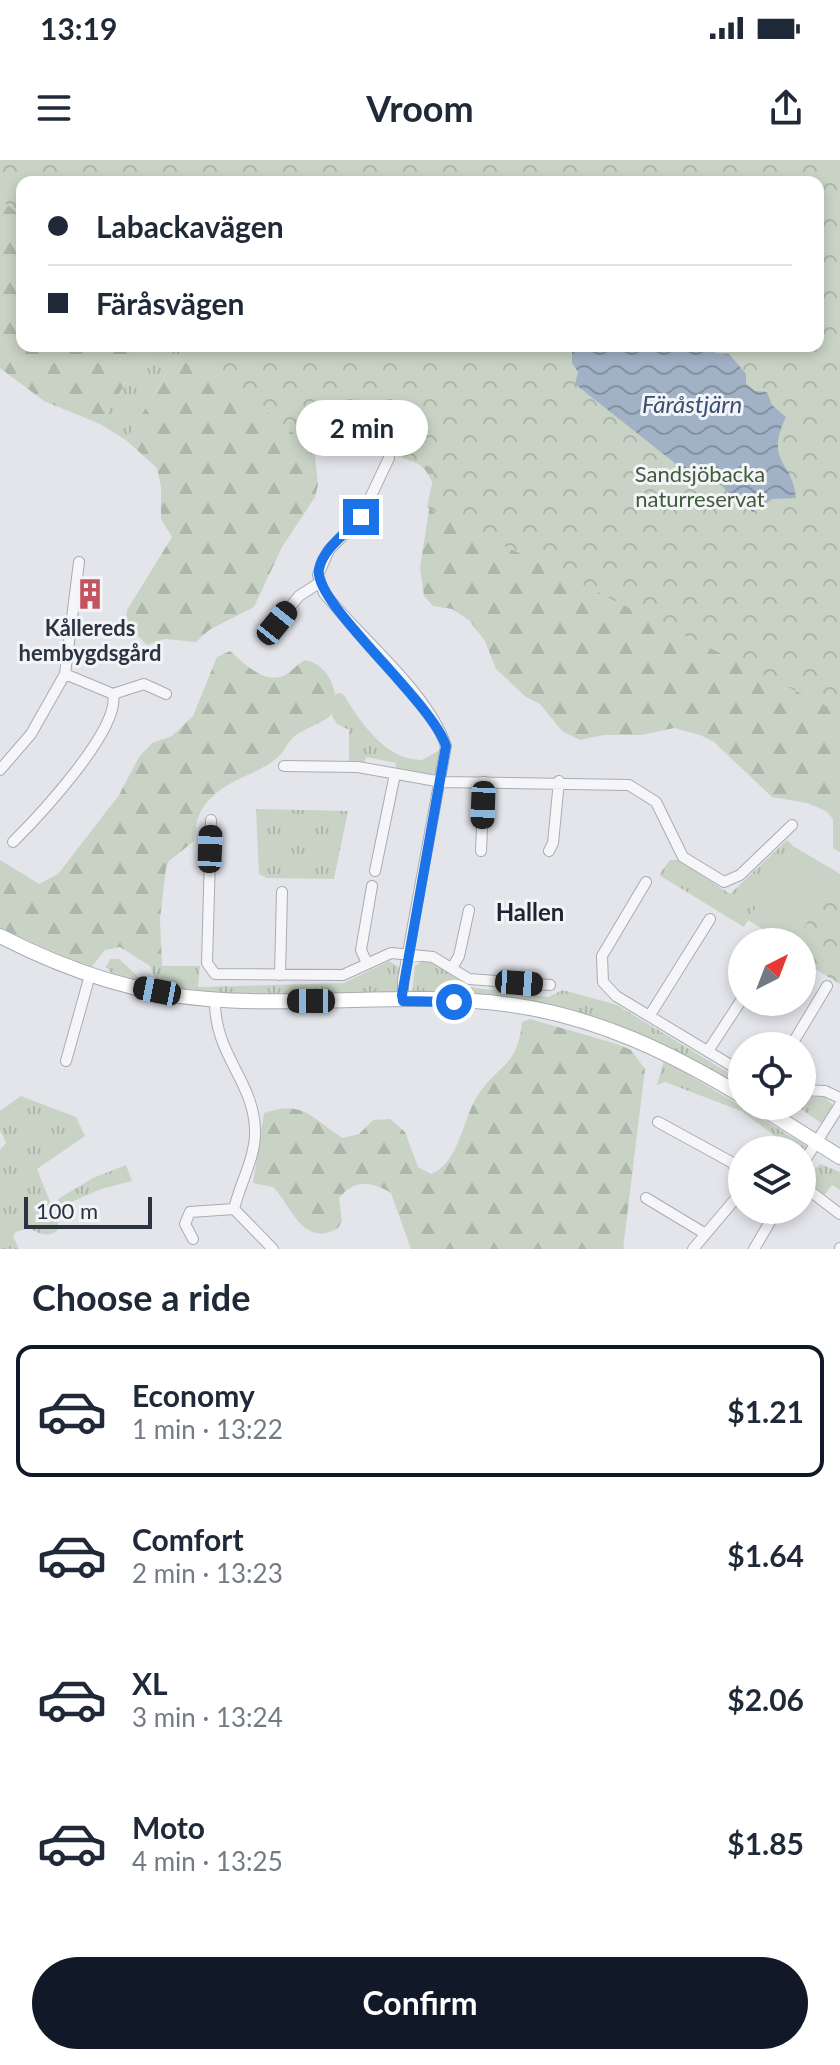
<!DOCTYPE html>
<html lang="en">
<head>
<meta charset="utf-8">
<style>
	body { margin:0; font-family:Lato,sans-serif; background:#f6f6f7; color:#1f2937; height:100vh; display:flex; flex-direction:column; font-size:30px; white-space:nowrap }
	* { box-sizing:border-box; margin:0 }
	p { font-size:26px; color:#747a83 }
	.icon { flex:none; width:44px; height:44px; fill:none; stroke:currentColor; stroke-width:2; stroke-linecap:round; stroke-linejoin:round }
	.map { position:relative; height:1089px; overflow:hidden }
	.drawer { display:flex; flex-direction:column; background:#fff; flex:1 }
	.drawer>* { flex:none }
	.guide { position:absolute; left:16px; top:16px; width:808px; height:176px; border-radius:16px; box-shadow:0 4px 12px #0003; display:grid; align-content:center; height:176px; padding:0 32px; background:#fff }
	.needle { width:52px; rotate:42deg }
	.tools { position:absolute; left:728px; top:768px; display:grid; gap:16px }
	.tools a { display:grid; place-items:center; width:88px; height:88px; border-radius:50%; background:#fff; box-shadow:0 4px 12px #0003; font-size:40px }
	.scale { position:absolute; left:24px; bottom:20px; width:128px; box-sizing:border-box; padding-left:8px; border:4px solid #2c3341; border-top:0; font-size:22px; line-height:28px; white-space:nowrap; color:#2c3341; -webkit-text-stroke:6px #f3f4f7; paint-order:stroke }
	.end { position:absolute; width:36px; height:36px; margin:-18px; border:10px solid #1a73e8; background:#fff; box-shadow:0 0 0 4px #fff }
	.from { border-radius:50% }
	.bubble { position:absolute; height:56px; border-radius:28px; background:#fff; box-shadow:0 4px 12px #0003; font-size:26px; font-weight:700; line-height:56px; text-align:center }
	.car { position:absolute; width:24px; height:48px; margin:-24px -12px; border-radius:10px; box-shadow:0 0 6px 2px #0007; background:linear-gradient(#222 24%,#8ab4d8 0 40%,#222 0 76%,#8ab4d8 0 86%,#222 0) }
	.guide b { display:flex; align-items:center; gap:28px; height:76px; font-size:30px }
	.guide b+b { border-top:2px solid #e0e1e3 }
	.guide i { width:20px; height:20px; background:#1f2937 }
	ul { padding:0; list-style:none }
	li { display:flex; align-items:center; gap:24px; height:132px; margin:0 16px 12px; padding:0 16px; border:4px solid transparent; border-radius:16px }
	li div { flex:1 }
	li b { display:block; font-size:30px }
	li em { font-style:normal; font-weight:700 }
	li.on { border-color:#111827 }
	li>.icon { width:72px; height:72px; stroke-width:1.5 }
	h2 { padding:0 32px; font-size:36px; line-height:96px }
	.primary-button { display:flex; gap:16px; margin-top:auto; padding:16px 32px }
	.primary-button a { flex:1; height:92px; border-radius:48px; background:#111827; color:#fff; font-size:32px; font-weight:700; line-height:92px; text-align:center }
	.status { display:flex; justify-content:space-between; align-items:center; height:56px; padding:0 40px; background:#fff; direction:ltr }
	.status svg { height:22px; fill:currentColor }
	header { display:flex; justify-content:space-between; align-items:center; height:104px; padding:0 32px; background:#fff; font-size:36px; font-weight:700 }
	.map>svg:first-child { display:block }
</style>
</head>
<body>
<div class="status"><b>13:19</b><svg viewBox="0 0 49 12"><path d="M0 12V9h3v3zM5 12V6h3v6zM10 12V3h3v9zM15 12V0h3v12zM26 1h20v11H26zM47 4h2v5h-2z"/></svg></div>
<header><svg class="icon" aria-label="menu" viewBox="0 0 24 24"><path d="M4 6h16M4 12h16M4 18h16"/></svg>Vroom<svg class="icon" aria-label="share" viewBox="0 0 24 24"><path d="M12 15V3M7 8l5-5 5 5M5 13v7h14v-7"/></svg></header>
<div class="map">
<svg width="840" height="1089" viewBox="0 0 840 1089">
	<defs>
		<pattern id="grass-tufts" width="24" height="20" patternUnits="userSpaceOnUse" patternTransform="scale(2)"><rect width="24" height="20" fill="#c8d3c5"/><path d="M3 7l-1-3M5 7V3M7 7l1-3M15 17l-1-3M17 17v-4M19 17l1-3" fill="none" stroke="#acb6aa"/></pattern>
		<pattern id="forest-firs" width="22" height="20" patternUnits="userSpaceOnUse" patternTransform="scale(2)"><rect width="22" height="20" fill="#c8d3c5"/><path d="M5 1l3.5 6h-7zM16 11l3.5 6h-7z" fill="#acb6aa"/></pattern>
		<pattern id="park-crowns" width="20" height="18" patternUnits="userSpaceOnUse" patternTransform="scale(2)"><rect width="20" height="18" fill="#c8d3c5"/><path d="M2 6a3 3 0 1 1 6 0M12 15a3 3 0 1 1 6 0" fill="none" stroke="#acb6aa"/></pattern>
		<pattern id="water-waves" width="16" height="10" patternUnits="userSpaceOnUse" patternTransform="scale(2)"><rect width="16" height="10" fill="#a2b2c6"/><path d="M0 5q4-4 8 0t8 0" fill="none" stroke="#8491a2"/></pattern>
	</defs>
	<rect width="100%" height="100%" fill="#e3e5ea"/>
	<!-- grass -->
	<path fill="url(#grass-tufts)" d="M149 186H184L126 280 100 264Z
		M340 533 344 535C361 563 385 600 422 600L442 589 438 619 395 612 396 603 366 597 363 606 349 607V570L337 564 332 556 336 534Z
		M256 649 348 651 334 719 267 718 259 714Z
		M787 680 793 686 744 767 659 715 670 700H679L730 734Z
		M110 799H119L146 824 113 815 106 807Z
		M389 801 402 809 396 836 324 840 174 830 155 818 150 806H200L198 827 344 823Z
		M423 801 438 805 468 827 548 837 563 830 617 845 742 921V931L625 870 412 834 415 806Z
		M664 900 805 985 808 989 802 1004V990H794L741 951 665 922 657 925Z
		M21 936 76 957 85 976 37 1009 58 1062V1070C48 1078 39 1074 29 1068L16 1072 13 1076 19 1089H0V990L6 983 0 970V951Z
		M823 936 834 946 825 966 797 946H802V937Z
		M820 1004 840 1012V1030L832 1025 823 1037 805 1021Z
		M126 1005 132 1021 101 1029 62 1046 58 1039 93 1018Z"/>
	<!-- forest -->
	<path fill="url(#forest-firs)" d="M0 0 22 22V186H149L100 264 44 241 0 208Z
		M840 0V692L833 688V659L826 651 807 643 772 637 714 582 700 575 674 568 641 575H604L580 580 562 571 540 544 526 537 496 509 485 481 469 460 452 449 433 446 424 436 420 408 433 324C429 315 426 309 418 304 411 299 332 276 324 277L315 295 318 325 315 337 282 387 254 447 209 470 196 482 165 479 147 485 126 464 127 450 172 377 161 359V327L157 308 126 280 184 186H818V22Z
		M230 491C244 503 263 524 283 516 292 512 297 504 305 500 317 502 328 512 332 524 347 561 318 560 296 575 287 582 285 592 276 599 257 614 230 619 212 637 198 650 196 662 194 681L169 701 166 708 160 759 162 806H150L120 787 105 790 90 809 0 768V700L39 724 58 714 119 635 139 597 152 583 172 576 193 556 217 497Z
		M530 859 617 884 631 890 645 909 623 1089H411L391 1033C371 1021 355 1019 339 1038L342 1061 338 1068C302 1089 291 1044 273 1027L253 1023 264 953C304 938 314 961 343 978L359 974 373 960 390 959 405 972 418 1007 431 1014C460 1002 462 959 478 935 498 904 518 907 522 862Z"/>
	<!-- park -->
	<path fill="url(#park-crowns)" d="M0 0H840V553L427 347 435 309 312 259 307 284 184 186H818V22H22V57L0 39Z
		M837 712 840 714V824L802 801V782H795Z"/>
	<!-- pitch -->
	<path fill="#c8d3c5" d="M793 686 837 712 795 782H784L748 760Z"/>
	<!-- water -->
	<path fill="url(#water-waves)" d="M572 186H710L715 193 729 194 746 214V224L755 231 767 232 772 245 786 257C764 303 793 300 796 338L772 339 753 352 737 343 722 326 681 308 575 224 578 212 572 203Z"/>
	<g fill="none" stroke-linecap="round" stroke-linejoin="round">
		<defs>
			<path id="street" d="M389 298 361 357 329 390 318 415 324 433C361 479 427 531 446 586L403 820V841
				M277 463 299 436 319 423
				M65 514 113 534 144 524 166 534
				M284 606 358 607 442 622 629 625 656 642 683 697 724 722 740 715 792 665
				M0 610 31 574 65 514 79 402
				M211 660 207 803 215 814 343 815 391 793 433 797 469 819 550 825
				M13 682C38 657 121 569 113 534
				M481 691 484 622
				M549 691 553 683 559 621
				M375 711 395 614
				M646 722 602 796 603 822 616 836 742 912
				M367 803 361 790 372 726
				M452 808 459 796 469 750
				M280 815 282 732
				M215 840C214 895 254 921 255 970 256 997 240 1023 234 1049L273 1089
				M650 855 710 759
				M791 886 827 826
				M708 891 742 839
				M66 901 90 815
				M802 930 825 931 840 938
				M658 962 731 1002 742 1014
				M802 1005 840 945
				M802 1025 840 1054
				M646 1038 704 1073
				M193 1079 185 1064 190 1052 234 1049
				M693 1089 742 1031
				M754 1089 777 1050
				M840 1089V1088"/>
			<path id="secondary" d="M0 776C64 809 135 834 208 839 309 847 412 831 512 845 596 857 670 892 742 936
				M759 946 840 997"/>
		</defs>
		<!-- street casing -->
		<use href="#street" stroke="#a8acb4" stroke-width="12"/>
		<!-- secondary casing -->
		<use href="#secondary" stroke="#a8acb4" stroke-width="16"/>
		<!-- street -->
		<use href="#street" stroke="#f6f6f8" stroke-width="10"/>
		<!-- secondary -->
		<use href="#secondary" stroke="#fff" stroke-width="14"/>
	</g>
	<g fill="none" stroke-linecap="round" stroke-linejoin="round">
		<!-- route -->
		<path stroke="#1a73e8" stroke-width="10" d="M361 357C348 372 323 388 319 409 312 442 430 539 446 586L402 835 403 841 454 842"/>
	</g>
	<!-- icons -->
	<defs>
		<symbol id="building-bare" viewBox="-9 -9 18 18"><path d="M-4-6H4V6H1V3H-1V6H-4ZM-2.5-4.3h1.7v1.8h-1.7ZM.8-4.3h1.7v1.8H.8ZM-2.5-1h1.7V.8h-1.7ZM.8-1h1.7V.8H.8Z" fill="#c3545f" stroke="#f3f4f7" stroke-width="2.5" paint-order="stroke"/></symbol>
	</defs>
	<g fill-rule="evenodd">
		<use href="#building-bare" x="68" y="412" width="44" height="44"/>
	</g>
	<g text-anchor="middle" stroke-width="6" stroke-linejoin="round" paint-order="stroke">
		<!-- park labels -->
		<g font-size="22" fill="#3f5b3b" stroke="#f3f4f7">
			<text x="700" y="322">Sandsjöbacka<tspan x="700" dy="25">naturreservat</tspan></text>
		</g>
		<!-- poi labels -->
		<g font-size="22" font-weight="bold" fill="#2c3341" stroke="#f3f4f7">
			<text x="90" y="476">Kållereds<tspan x="90" dy="25">hembygdsgård</tspan></text>
		</g>
		<!-- water labels -->
		<g font-size="24" font-style="italic" fill="#3a5071" stroke="#f3f4f7">
			<text x="692" y="253">Färåstjärn</text>
		</g>
		<!-- neighbourhood labels -->
		<g font-size="24" font-weight="bold" fill="#1e2432" stroke="#f3f4f7">
			<text x="530" y="761">Hallen</text>
		</g>
	</g>
</svg>
<div class="tools">
<a><svg class="needle" viewBox="-14 -14 28 28"><path d="M0-13l5 13h-10z" fill="#e53935"/><path d="M0 13l5-13h-10z" fill="#747a83"/></svg></a>
<a><svg class="icon" aria-label="locate" viewBox="0 0 24 24"><circle cx="12" cy="12" r="6"/><path d="M12 2v4M12 18v4M2 12h4M18 12h4"/></svg></a>
<a><svg class="icon" aria-label="layers" viewBox="0 0 24 24"><path d="M12 4l9 5-9 5-9-5zM3 14l9 5 9-5"/></svg></a>
</div>
<div class="scale">100 m</div>
<i class="end from" style="left:454px;top:842px"></i>
<i class="end" style="left:361px;top:357px"></i>
<div class="bubble" style="left:296px;top:240px;width:132px">2 min</div>
<i class="car" style="left:277px;top:463px;rotate:39deg"></i>
<i class="car" style="left:483px;top:645px;rotate:182deg"></i>
<i class="car" style="left:210px;top:689px;rotate:2deg"></i>
<i class="car" style="left:519px;top:823px;rotate:94deg"></i>
<i class="car" style="left:157px;top:831px;rotate:281deg"></i>
<i class="car" style="left:311px;top:841px;rotate:270deg"></i>
<div class="guide">
<b><i class="from"></i>Labackavägen</b>
<b><i></i>Färåsvägen</b>
</div>
</div>
<section class="drawer">
<h2>Choose a ride</h2>
<ul>
<li class="on"><svg class="icon" aria-label="car" viewBox="0 0 24 24"><path d="M5 17H2v-5l4-1 3-4h7l3 4 3 1v5h-3M9 17h6M6 11h13"/><circle cx="7" cy="17" r="2"/><circle cx="17" cy="17" r="2"/></svg><div><b>Economy</b><p>1 min · 13:22</p></div><em>$1.21</em></li>
<li><svg class="icon" aria-label="car" viewBox="0 0 24 24"><path d="M5 17H2v-5l4-1 3-4h7l3 4 3 1v5h-3M9 17h6M6 11h13"/><circle cx="7" cy="17" r="2"/><circle cx="17" cy="17" r="2"/></svg><div><b>Comfort</b><p>2 min · 13:23</p></div><em>$1.64</em></li>
<li><svg class="icon" aria-label="car" viewBox="0 0 24 24"><path d="M5 17H2v-5l4-1 3-4h7l3 4 3 1v5h-3M9 17h6M6 11h13"/><circle cx="7" cy="17" r="2"/><circle cx="17" cy="17" r="2"/></svg><div><b>XL</b><p>3 min · 13:24</p></div><em>$2.06</em></li>
<li><svg class="icon" aria-label="car" viewBox="0 0 24 24"><path d="M5 17H2v-5l4-1 3-4h7l3 4 3 1v5h-3M9 17h6M6 11h13"/><circle cx="7" cy="17" r="2"/><circle cx="17" cy="17" r="2"/></svg><div><b>Moto</b><p>4 min · 13:25</p></div><em>$1.85</em></li>
</ul>
<div class="primary-button"><a>Confirm</a></div>
</section>
</body>
</html>
